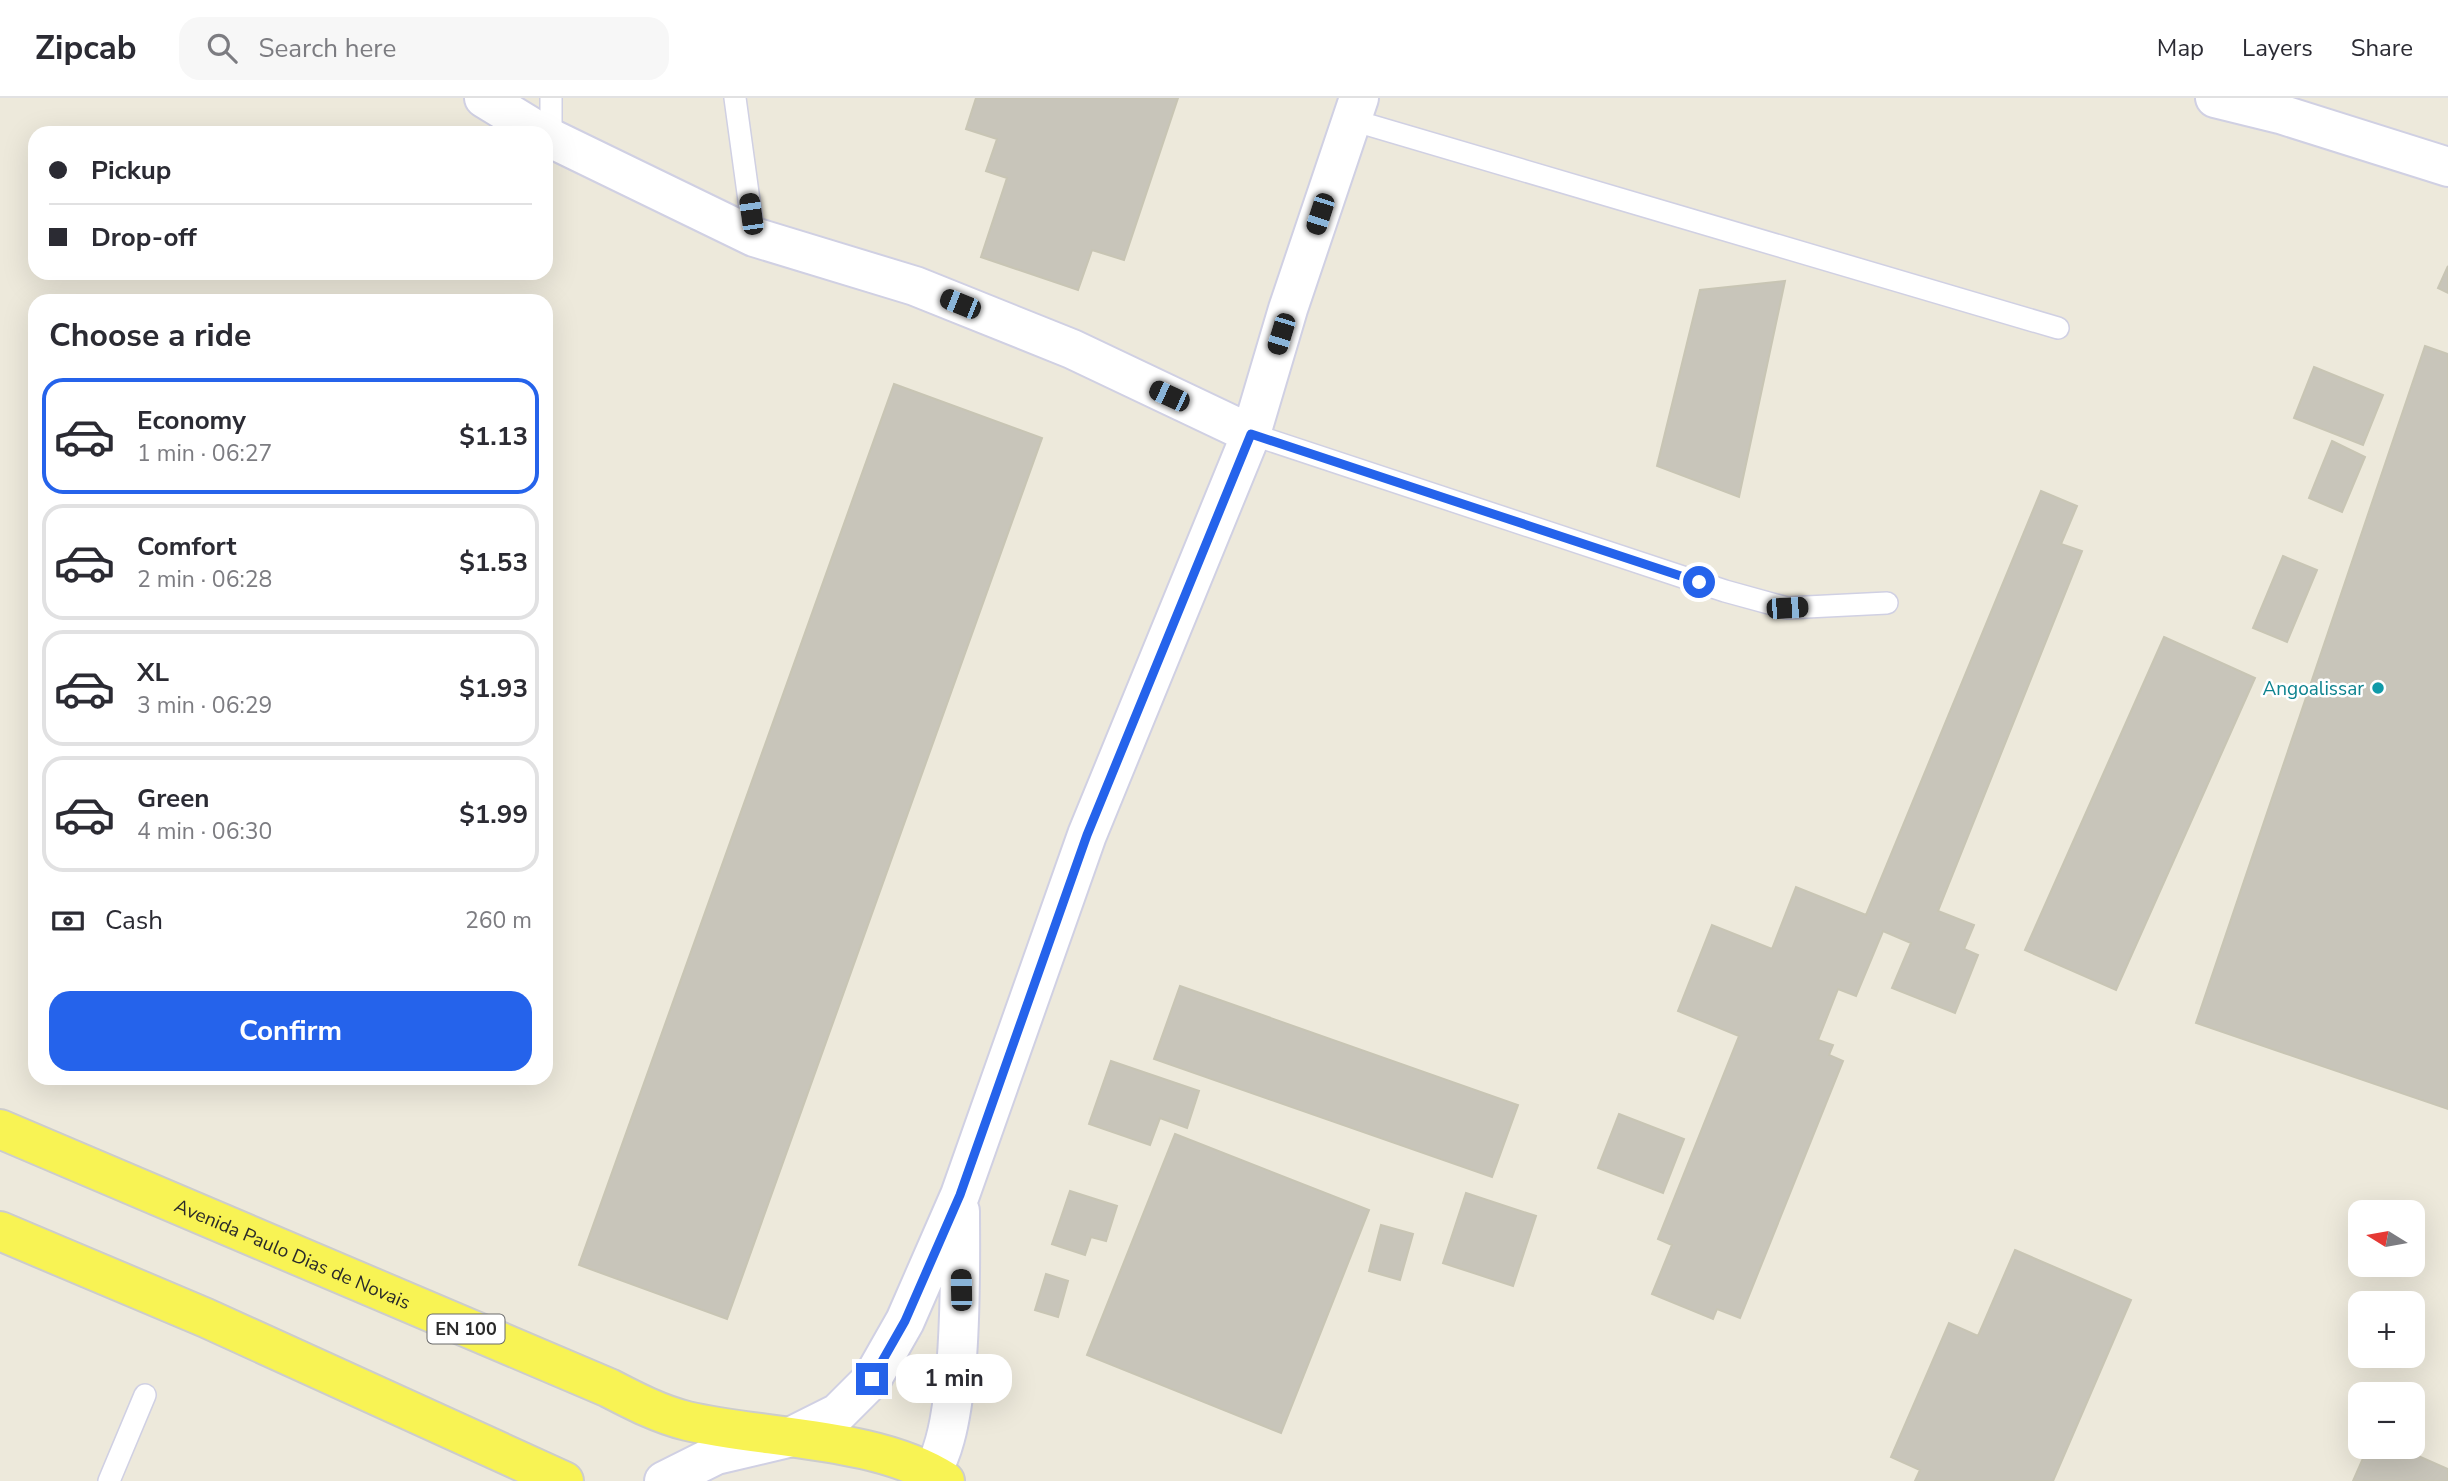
<!DOCTYPE html>
<html lang="en">
<head>
<meta charset="utf-8">
<style>
	body { margin:0; font-family:"Nunito Sans",sans-serif; background:#f7f7f7; color:#2b2b33; height:100vh; display:flex; flex-direction:column; font-size:26px; white-space:nowrap }
	* { box-sizing:border-box; margin:0 }
	p { font-size:23px; color:#7c7c81 }
	.icon { flex:none; width:38px; height:38px; fill:none; stroke:currentColor; stroke-width:2; stroke-linecap:round; stroke-linejoin:round }
	.map { position:relative; flex:1; overflow:hidden }
	.side { position:absolute; left:28px; top:196px; width:525px; height:791px; display:flex; flex-direction:column; background:#fff; border-radius:21px; box-shadow:0 7px 28px #0002 }
	.side>* { flex:none }
	.banner { position:absolute; left:28px; top:28px; width:525px; height:154px; border-radius:21px; box-shadow:0 7px 28px #0002; display:grid; align-content:center; height:154px; padding:0 21px; background:#fff }
	.needle { width:46px; rotate:281deg }
	.buttons { position:absolute; left:2348px; top:1102px; display:grid; gap:14px }
	.buttons a { display:grid; place-items:center; width:77px; height:77px; border-radius:14px; background:#fff; box-shadow:0 7px 28px #0002; font-size:35px }
	.end { position:absolute; width:32px; height:32px; margin:-16px; border:9px solid #2563eb; background:#fff; box-shadow:0 0 0 4px #fff }
	.from { border-radius:50% }
	.bubble { position:absolute; height:49px; border-radius:21px; background:#fff; box-shadow:0 7px 28px #0002; font-size:23px; font-weight:700; line-height:49px; text-align:center }
	.car { position:absolute; width:21px; height:42px; margin:-21px -10px; border-radius:9px; box-shadow:0 0 5px 2px #0007; background:linear-gradient(#222 24%,#8ab4d8 0 40%,#222 0 76%,#8ab4d8 0 86%,#222 0) }
	.banner b { display:flex; align-items:center; gap:24px; height:66px; font-size:26px }
	.banner b+b { border-top:2px solid #e1e1e2 }
	.banner i { width:18px; height:18px; background:#2b2b33 }
	ul { padding:0; list-style:none }
	li { display:flex; align-items:center; gap:21px; height:116px; margin:0 14px 10px; padding:0 7px; border:4px solid #e1e1e2; border-radius:21px }
	li div { flex:1 }
	li b { display:block; font-size:26px }
	li em { font-style:normal; font-weight:700 }
	li.selected { border-color:#2563eb }
	li>.icon { width:63px; height:63px; stroke-width:1.5 }
	h2 { padding:0 21px; font-size:32px; line-height:84px }
	.pay { display:flex; align-items:center; gap:18px; height:77px; padding:0 21px; font-size:26px }
	.pay p { margin-inline-start:auto }
	.cta { display:flex; gap:14px; margin-top:auto; padding:14px 21px }
	.cta a { flex:1; height:80px; border-radius:21px; background:#2563eb; color:#fff; font-size:28px; font-weight:700; line-height:80px; text-align:center }
	header { display:flex; align-items:center; gap:42px; box-sizing:border-box; height:98px; padding:0 35px; background:#fff; border-bottom:2px solid #e1e1e2 }
	header strong { font-size:33px }
	nav { display:flex; gap:38px; margin-inline-start:auto; font-size:24px }
	.search { width:490px; height:63px; background:#f7f7f7; display:flex; align-items:center; gap:18px; box-sizing:border-box; padding:0 24px; border-radius:21px; color:#7c7c81; font-size:26px }
	.map>svg:first-child { display:block }
</style>
</head>
<body>
<header>
<strong>Zipcab</strong>
<div class="search"><svg class="icon" aria-label="search" viewBox="0 0 24 24"><circle cx="10" cy="10" r="6"/><path d="M15 15l6 6"/></svg>Search here</div>
<nav><a>Map</a><a>Layers</a><a>Share</a></nav>
</header>
<div class="map">
<svg width="2448" height="1383" viewBox="0 0 2448 1383">
	<rect width="100%" height="100%" fill="#ede9db"/>
	<!-- building -->
	<path fill="#c8c5ba" stroke="#c8c5b4" stroke-width="2" d="M976 0H1178L1124 162 1092 152 1078 192 981 159 1007 80 986 73 997 41 966 31Z
		M2448 168V195L2438 190Z
		M1785 183 1739 399 1657 368 1700 192Z
		M2425 248 2448 256V1011L2196 925Z
		M2314 269 2383 297 2363 347 2294 320Z
		M894 286 1042 340 727 1221 579 1167Z
		M2332 343 2365 359 2342 414 2309 400Z
		M2041 393 2077 408 2061 446 2082 453 1938 813 1974 827 1964 851 1978 857 1955 915 1892 890 1911 845 1883 833 1856 898 1838 891 1818 942 1833 947 1829 957 1843 963 1740 1220 1717 1211 1713 1221 1652 1196 1672 1147 1658 1141 1739 938 1678 913 1712 827 1772 851 1796 789 1866 817Z
		M2283 458 2317 472 2287 544 2253 530Z
		M2164 539 2255 580 2116 892 2025 852Z
		M1180 888 1518 1007 1492 1079 1154 961Z
		M1111 963 1199 993 1187 1030 1160 1020 1150 1047 1089 1026Z
		M1619 1016 1684 1041 1663 1095 1598 1070Z
		M1175 1036 1369 1112 1281 1335 1087 1257Z
		M1070 1093 1117 1108 1106 1143 1091 1139 1085 1157 1052 1146Z
		M1466 1095 1536 1118 1513 1188 1443 1165Z
		M1381 1127 1413 1136 1400 1182 1369 1173Z
		M2015 1152 2131 1202 2053 1383H1915L1920 1372 1891 1359 1949 1225 1978 1238Z
		M1046 1176 1068 1183 1058 1219 1035 1212Z
		M2368 1349H2398L2448 1371V1383H2353Z"/>
	<g fill="none" stroke-linecap="round" stroke-linejoin="round">
		<defs>
			<path id="service" d="M735 0 754 139
				M1352 22 2058 230
				M551 41V0
				M1251 336 1725 493 1787 510 1887 505
				M109 1383 145 1297"/>
			<path id="minor" d="M484 0 541 35
				M2215 0 2280 16 2448 69
				M546 38 754 139 915 188 1072 251 1251 336"/>
			<path id="tertiary" d="M664 1383 716 1357 788 1340 838 1315 872 1281 905 1223 960 1097 1087 737 1251 336 1288 211 1359 0
				M923 1383C965 1350 960 1168 960 1113"/>
			<g id="primary">
				<path id="s1" d="M0 1031 609 1290C634 1303 659 1316 687 1323 765 1341 878 1339 945 1383"/>
				<path d="M0 1133 206 1220 564 1383"/>
			</g>
		</defs>
		<!-- service casing -->
		<use href="#service" stroke="#d0d0e3" stroke-width="24"/>
		<!-- minor casing -->
		<use href="#minor" stroke="#d0d0e3" stroke-width="42"/>
		<!-- tertiary casing -->
		<use href="#tertiary" stroke="#d0d0e3" stroke-width="42"/>
		<!-- primary casing -->
		<use href="#primary" stroke="#ccc" stroke-width="42"/>
		<!-- service -->
		<use href="#service" stroke="#fff" stroke-width="21"/>
		<!-- minor -->
		<use href="#minor" stroke="#fff" stroke-width="38"/>
		<!-- tertiary -->
		<use href="#tertiary" stroke="#fff" stroke-width="38"/>
		<!-- primary -->
		<use href="#primary" stroke="#f8f354" stroke-width="38"/>
	</g>
	<g fill="none" stroke-linecap="round" stroke-linejoin="round">
		<!-- route -->
		<path stroke="#2563eb" stroke-width="9" d="M872 1281 905 1223 960 1097 1087 737 1251 336 1699 484"/>
	</g>
	<!-- markers -->
	<circle fill="#0f9aa8" stroke="#fff" stroke-width="2.5" cx="2378" cy="590" r="7"/>
	<g text-anchor="middle" stroke-width="5" stroke-linejoin="round" paint-order="stroke">
		<!-- shield labels -->
		<rect fill="#fff" stroke="#6a6a6a" stroke-width="2" x="427.5" y="1216.5" width="77" height="29" rx="5"/>
		<g font-size="18" font-weight="bold" fill="#2a2a2a">
			<text x="466" y="1237">EN 100</text>
		</g>
		<!-- culture labels -->
		<g font-size="19" fill="#0d838f" stroke="#fff" text-anchor="end">
			<text x="2364" y="597">Angoalissar</text>
		</g>
		<!-- street labels -->
		<g font-size="19" fill="#2a2a2a" stroke="#fff">
			<text dy="7" stroke="none"><textPath href="#s1" startOffset="318">Avenida Paulo Dias de Novais</textPath></text>
		</g>
	</g>
</svg>
<div class="buttons">
<a><svg class="needle" viewBox="-14 -14 28 28"><path d="M0-13l5 13h-10z" fill="#e53935"/><path d="M0 13l5-13h-10z" fill="#7c7c81"/></svg></a>
<a>+</a>
<a>−</a>
</div>
<i class="end from" style="left:1699px;top:484px"></i>
<i class="end" style="left:872px;top:1281px"></i>
<div class="bubble" style="left:896px;top:1256px;width:116px">1 min</div>
<i class="car" style="left:751px;top:116px;rotate:352deg"></i>
<i class="car" style="left:1320px;top:116px;rotate:198deg"></i>
<i class="car" style="left:960px;top:206px;rotate:292deg"></i>
<i class="car" style="left:1281px;top:236px;rotate:197deg"></i>
<i class="car" style="left:1169px;top:298px;rotate:295deg"></i>
<i class="car" style="left:1787px;top:510px;rotate:87deg"></i>
<i class="car" style="left:961px;top:1192px;rotate:359deg"></i>
<div class="banner">
<b><i class="from"></i>Pickup</b>
<b><i></i>Drop-off</b>
</div>
<section class="side">
<h2>Choose a ride</h2>
<ul>
<li class="selected"><svg class="icon" aria-label="car" viewBox="0 0 24 24"><path d="M5 17H2v-5l4-1 3-4h7l3 4 3 1v5h-3M9 17h6M6 11h13"/><circle cx="7" cy="17" r="2"/><circle cx="17" cy="17" r="2"/></svg><div><b>Economy</b><p>1 min · 06:27</p></div><em>$1.13</em></li>
<li><svg class="icon" aria-label="car" viewBox="0 0 24 24"><path d="M5 17H2v-5l4-1 3-4h7l3 4 3 1v5h-3M9 17h6M6 11h13"/><circle cx="7" cy="17" r="2"/><circle cx="17" cy="17" r="2"/></svg><div><b>Comfort</b><p>2 min · 06:28</p></div><em>$1.53</em></li>
<li><svg class="icon" aria-label="car" viewBox="0 0 24 24"><path d="M5 17H2v-5l4-1 3-4h7l3 4 3 1v5h-3M9 17h6M6 11h13"/><circle cx="7" cy="17" r="2"/><circle cx="17" cy="17" r="2"/></svg><div><b>XL</b><p>3 min · 06:29</p></div><em>$1.93</em></li>
<li><svg class="icon" aria-label="car" viewBox="0 0 24 24"><path d="M5 17H2v-5l4-1 3-4h7l3 4 3 1v5h-3M9 17h6M6 11h13"/><circle cx="7" cy="17" r="2"/><circle cx="17" cy="17" r="2"/></svg><div><b>Green</b><p>4 min · 06:30</p></div><em>$1.99</em></li>
</ul>
<div class="pay"><svg class="icon" aria-label="cash" viewBox="0 0 24 24"><path d="M3 7h18v10H3z"/><circle cx="12" cy="12" r="2"/></svg>Cash<p>260 m</p></div>
<div class="cta"><a>Confirm</a></div>
</section>
</div>
</body>
</html>
